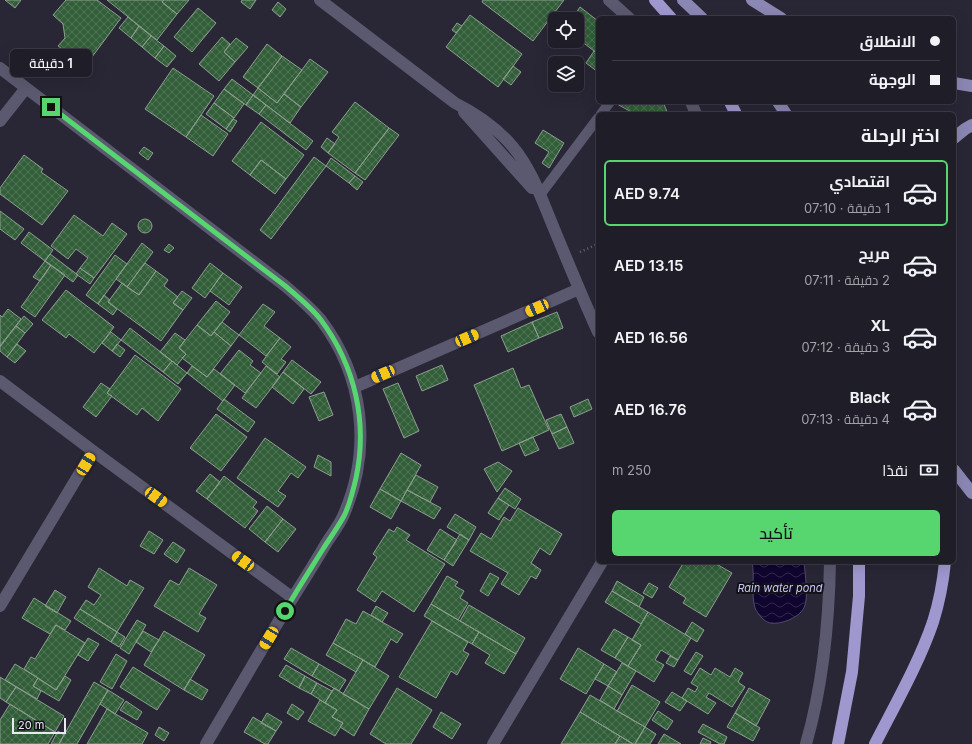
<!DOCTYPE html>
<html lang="ar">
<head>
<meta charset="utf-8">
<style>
	body { margin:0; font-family:Inter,Cairo,sans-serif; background:#272630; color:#f1f3f6; direction:rtl; height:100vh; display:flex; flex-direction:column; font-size:15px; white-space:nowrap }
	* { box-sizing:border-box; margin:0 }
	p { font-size:13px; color:#a1a2a8 }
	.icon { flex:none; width:22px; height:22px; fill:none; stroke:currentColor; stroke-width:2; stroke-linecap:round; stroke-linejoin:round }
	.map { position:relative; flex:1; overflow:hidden; direction:ltr }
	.drawer { position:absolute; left:596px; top:112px; width:360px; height:452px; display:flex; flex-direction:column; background:#1f1d28; border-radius:6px; box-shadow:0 4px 16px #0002,0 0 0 1px #3c3b45; direction:rtl }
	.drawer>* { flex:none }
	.top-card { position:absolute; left:596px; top:16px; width:360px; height:88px; border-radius:6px; box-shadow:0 4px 16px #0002,0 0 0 1px #3c3b45; direction:rtl; display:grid; align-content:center; height:88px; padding:0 16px; background:#1f1d28 }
	.controls { position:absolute; left:548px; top:12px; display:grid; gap:8px }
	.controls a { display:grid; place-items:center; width:36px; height:36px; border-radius:6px; background:#1f1d28; box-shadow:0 4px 16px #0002,0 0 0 1px #3c3b45; font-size:20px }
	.scale { position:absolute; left:12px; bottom:10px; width:54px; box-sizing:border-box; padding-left:4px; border:2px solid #e9e9f3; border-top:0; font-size:11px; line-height:14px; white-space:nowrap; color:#e9e9f3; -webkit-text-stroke:3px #121118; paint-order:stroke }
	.end { position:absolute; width:18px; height:18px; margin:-9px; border:5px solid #57d670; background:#111; box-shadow:0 0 0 2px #111 }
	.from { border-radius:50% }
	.bubble { position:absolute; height:28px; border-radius:6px; background:#1f1d28; box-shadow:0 4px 16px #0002,0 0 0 1px #3c3b45; font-size:13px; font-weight:600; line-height:28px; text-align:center; direction:rtl }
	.car { position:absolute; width:12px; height:24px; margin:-12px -6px; border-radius:5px; box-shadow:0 0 3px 1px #0007; background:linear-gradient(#f5c518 24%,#345 0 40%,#f5c518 0 76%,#345 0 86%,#f5c518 0) }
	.top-card b { display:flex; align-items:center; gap:14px; height:38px; font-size:15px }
	.top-card b+b { border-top:1px solid #3c3b45 }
	.top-card i { width:10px; height:10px; background:#f1f3f6 }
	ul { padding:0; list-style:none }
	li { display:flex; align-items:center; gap:12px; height:66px; margin:0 8px 6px; padding:0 8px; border:2px solid transparent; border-radius:6px }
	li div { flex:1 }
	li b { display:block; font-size:15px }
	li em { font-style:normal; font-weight:600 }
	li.current { border-color:#57d670 }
	li>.icon { width:36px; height:36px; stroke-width:1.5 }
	h2 { padding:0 16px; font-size:18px; line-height:48px }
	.pay { display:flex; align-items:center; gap:10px; height:44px; padding:0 16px; font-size:15px }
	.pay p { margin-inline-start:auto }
	.cta { display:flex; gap:8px; margin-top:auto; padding:8px 16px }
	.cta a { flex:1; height:46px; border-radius:6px; background:#57d670; color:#111; font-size:16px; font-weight:600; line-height:46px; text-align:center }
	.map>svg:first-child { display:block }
</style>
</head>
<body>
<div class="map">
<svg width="972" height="744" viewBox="0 0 972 744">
	<defs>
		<pattern id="water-waves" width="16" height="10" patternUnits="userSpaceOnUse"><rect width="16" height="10" fill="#10052f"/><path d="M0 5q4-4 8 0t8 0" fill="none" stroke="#33294e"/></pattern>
		<pattern id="building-cross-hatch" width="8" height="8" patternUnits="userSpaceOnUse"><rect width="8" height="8" fill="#325f39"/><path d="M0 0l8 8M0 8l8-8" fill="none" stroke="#507656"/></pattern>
	</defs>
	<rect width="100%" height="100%" fill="#292736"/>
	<!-- water -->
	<path fill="url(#water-waves)" stroke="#51496a" d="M752 562H804C805 574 809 597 804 608 799 618 780 625 770 623 763 621 758 614 755 608 751 597 755 575 752 562Z"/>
	<!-- building -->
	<path fill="url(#building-cross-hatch)" stroke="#8e9e90" d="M5 0H21L15 8Z
		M66 0H97L121 18 89 61 76 50 72 56 58 46 65 38 63 24 53 15Z
		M107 0H164L162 2 177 14 157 40Z
		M164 0H189L177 14 162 2Z
		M242 0H256L250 9 241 2Z
		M483 0H564L533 41 482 2Z
		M278 2 286 9 280 17 272 10Z
		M580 7 598 21V54L577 38V19H572Z
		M198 8 216 23 192 52 174 37Z
		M470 15 522 54 498 87 446 47Z
		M128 17 139 26 131 38 119 28Z
		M457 23 462 26 456 33 452 30Z
		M139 26 151 36 142 47 131 38Z
		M151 36 164 46 155 58 142 47Z
		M222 37 230 44 224 52 235 62 219 81 199 64Z
		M236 38 248 47 235 62 224 52Z
		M267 44 282 56 258 88 243 77Z
		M164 46 176 56 167 67 155 58Z
		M594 51 598 54V72L586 63Z
		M282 56 302 70 277 103 258 88Z
		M310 59 328 72 301 107 284 94Z
		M513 66 521 72 511 85 503 79Z
		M173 68 214 96 186 137 145 109Z
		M232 79 253 95 246 105 224 89Z
		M258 88 277 103 284 94 301 107 290 123 253 95Z
		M224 89 244 104 234 118 214 103Z
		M253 95 266 105 259 114 246 105Z
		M355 102 389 128 355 173 328 153 339 137 332 132Z
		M619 102H663L668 114H635L617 104Z
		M214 103 234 118 226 129 206 114Z
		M266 105 313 141 306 150 259 114Z
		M201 115 228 134 213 156 186 137Z
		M233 119 237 121 230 132 226 129Z
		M261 122 304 155 286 179 261 160 250 175 232 161Z
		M389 128 399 135 365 180 355 173Z
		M543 130 564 143 549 168 542 163 549 152 535 143Z
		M327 138 335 144 328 153 321 147Z
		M144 147 153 153 148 160 139 153Z
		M24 155 43 169 41 172 68 191 42 225 0 194V188Z
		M314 157 326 166 271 239 260 230Z
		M331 158 355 176 349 183 326 166Z
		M261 160 286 179 275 194 250 175Z
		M355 176 363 182 357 190 349 183Z
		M0 211 24 229 15 240 0 229Z
		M74 215 103 236 112 223 127 234 94 278 80 268 88 258 76 249 68 259 51 246Z
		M138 226a7 7 0 1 1 14 0a7 7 0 1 1-14 0Z
		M29 232 53 250 45 261 21 243Z
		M142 243 153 252 127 287 116 279Z
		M169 244 174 248 169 253 164 250Z
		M50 254 78 275 73 282 45 261Z
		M115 255 127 264 98 304 86 295Z
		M45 261 51 265 40 281 33 277Z
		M145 263 156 271 139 295 127 287Z
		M210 263 223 273 205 298 192 288Z
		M51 265 65 275 35 317 21 307Z
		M80 268 94 278 90 284 76 274Z
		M156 271 168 280 164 286 178 297 173 303 183 310 161 341 108 302 122 283 139 295Z
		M223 273 242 287 229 305 210 291Z
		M66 290 114 327 94 353 69 334 66 338 42 320Z
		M182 291 192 298 183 310 173 303Z
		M104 295 110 300 108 302 117 309 113 315 98 304Z
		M216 301 230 312 211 336 197 325Z
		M263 304 275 312 264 326 280 338 266 356 239 335Z
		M8 309 21 319 0 346V315L2 317Z
		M557 312 563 328 539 338 532 322Z
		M24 316 33 324 25 333 16 326Z
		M222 322 239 335 231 346 214 332Z
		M532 322 539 338 508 352 501 336Z
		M197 325 211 336 214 332 231 346 207 377 182 358 186 354 179 348Z
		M16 326 25 333 7 357 0 351V347Z
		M130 328 172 361 163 372 121 340Z
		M111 332 121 340 112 351 102 343Z
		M175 333 185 340 179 348 186 354 177 365 160 352Z
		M280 338 291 347 281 359 286 362 277 374 262 362Z
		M17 344 26 351 15 363 7 357Z
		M117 344 125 350 120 357 112 351Z
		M239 350 253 361 250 365 261 373 245 393 220 374Z
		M135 355 181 389 158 421 142 408 137 415 107 393Z
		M292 360 321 382 311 394 283 372Z
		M172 361 187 373 178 384 163 372Z
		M442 365 448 380 422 391 416 376Z
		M192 366 207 377 214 369 235 385 223 401 187 373Z
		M266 366 280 377 256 408 242 398Z
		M513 368 521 388 529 385 549 430 502 451 474 385Z
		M283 372 304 389 293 404 272 387Z
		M101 383 110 389 107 393 112 396 96 417 83 407Z
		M398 383 419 431 404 438 383 389Z
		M324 392 333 415 319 421 309 397Z
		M224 399 255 422 248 432 217 409Z
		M588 399 592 409 574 417 570 407Z
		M216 414 247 437 221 471 190 448Z
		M561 414 567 427 552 434 546 420Z
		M567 427 574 443 559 449 552 434Z
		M533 437 539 450 525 456 519 443Z
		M265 438 306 467 298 478 291 473 278 491 286 496 278 507 237 478Z
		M401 453 421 465 401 501 380 489Z
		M318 455 331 462V476L314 467Z
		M498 462 512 471 497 492 484 469Z
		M210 474 220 482 207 499 196 491Z
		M416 475 438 487 430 502 407 490Z
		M224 476 257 502 253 507 258 511 245 528 207 499Z
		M505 488 521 499 515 509 498 498Z
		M380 489 401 501 391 519 370 507Z
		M407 490 441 508 434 519 401 501Z
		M498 498 509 505 499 520 488 513Z
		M267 506 283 519 265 542 249 529Z
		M518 508 562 534 550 555 540 548 531 563 541 570 536 579 531 576 519 595 501 584 508 573 470 551 481 533 491 539 504 517 510 521Z
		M455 514 476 527 469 540 447 527Z
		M283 519 296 529 278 552 265 542Z
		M397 527 410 535 406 540 445 564 414 612 382 591 375 602 357 590 377 557 373 554 389 529 394 532Z
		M440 529 457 540 444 560 427 550Z
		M149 531 163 540 154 554 140 546Z
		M460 534 469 540 453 566 444 560Z
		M173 542 185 550 177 563 164 554Z
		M684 562H713L732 573 706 617 683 603 686 598 669 587Z
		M99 568 127 586 130 580 144 588 117 632 80 609 86 600 94 605 101 595 88 587Z
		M189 568 217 585 199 614 206 618 198 632 154 606 170 580 179 585Z
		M490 573 499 578 488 596 480 591Z
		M447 576 458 582 455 586 464 591 460 598 468 603 458 620 431 604Z
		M617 581 644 597 639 607 612 591Z
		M649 583 658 588 652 598 643 593Z
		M55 590 66 597 57 613 45 606Z
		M612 591 648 612 641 624 605 602Z
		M34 598 71 621 65 630 56 625 50 634 22 618Z
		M431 604 479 632 472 644 424 616Z
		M469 605 525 638 516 654 460 621Z
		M376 606 388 613 382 622 371 615Z
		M80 609 117 632 111 642 74 618Z
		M363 611 403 634 397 643 391 639 375 667 333 643 346 619 356 624Z
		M648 612 691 638 678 660 661 650 655 660 664 665 654 682 628 666 641 645 632 640Z
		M137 620 146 625 129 654 120 648Z
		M432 621 468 642 463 651 469 654 457 675 451 671 436 698 399 677Z
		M692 622 704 630 697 642 685 634Z
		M56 625 85 643 56 690 24 669 31 657 35 659Z
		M614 629 628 637 615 658 601 650Z
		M143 631 159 640 151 652 136 642Z
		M164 631 205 655 184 690 144 665Z
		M117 632 125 637 119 647 111 642Z
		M479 632 516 654 504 674 485 663 490 655 472 644Z
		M628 637 641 645 628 666 615 658Z
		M88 638 99 644 88 661 78 655Z
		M333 643 363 660 356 672 326 655Z
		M291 648 319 664 312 676 284 659Z
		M578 648 604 664 586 694 560 679Z
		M696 652 703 656 691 675 684 671Z
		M116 654 127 661 112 689 100 682Z
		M670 656 678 660 674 667 666 663Z
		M363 660 389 676 369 709 343 694Z
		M622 663 636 671 622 695 608 686Z
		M15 664 38 678 33 686 41 691 37 699 5 680Z
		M319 664 346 680 339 691 312 676Z
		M604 664 617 672 608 686 595 679Z
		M286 665 305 676 299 688 279 676Z
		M133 667 170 690 157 710 120 687Z
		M700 668 711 675 715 668 730 677 735 668 743 673 738 682 745 687 732 707 709 693 706 697 716 703 708 714 682 698 688 688 695 692 698 687 691 683Z
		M65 676 71 680 59 701 33 686 38 678 56 690Z
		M305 676 317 683 311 694 299 688Z
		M0 677 16 687 6 702 0 698Z
		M190 679 208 690 202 700 184 690Z
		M94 682 108 690 77 744H59Z
		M317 683 332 691 325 703 311 694Z
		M632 685 660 702 645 727 617 711Z
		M608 686 622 695 614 709 600 700Z
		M16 687 64 716 55 732 6 702Z
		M334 688 369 709 354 736 340 727 343 723 332 717 337 710 325 703Z
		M397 688 432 710 411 744H386L370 734Z
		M749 688 770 700 756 726 735 713Z
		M108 690 124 700 115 714 100 704Z
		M672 692 687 701 680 711 665 702Z
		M590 695 645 727 635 744H633L580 712Z
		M320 700 337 710 332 717 343 723 335 736 308 721Z
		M126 701 142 712 137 720 120 710Z
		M10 704 55 732 48 744H0V720Z
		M292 704 304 712 298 720 287 713Z
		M107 709 148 733 142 744H87Z
		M658 711 673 721 667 730 652 720Z
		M441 712 461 724 452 739 433 727Z
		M580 712 620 736 615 744H561Z
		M267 713 282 722 276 731 261 723Z
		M735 713 760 728 753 741 727 727Z
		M253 717 276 731 268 744H265L244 732Z
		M703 724 727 737 724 744H720L698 732Z
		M159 727 169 733 164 741 155 735Z
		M645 727 656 734 650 744H635Z
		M58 731 64 735 59 744H51Z
		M664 734 681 744H658Z
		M620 736 633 744H615Z
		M703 738 711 742 710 744H700Z"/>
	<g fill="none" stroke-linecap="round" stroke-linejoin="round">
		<!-- path -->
		<path stroke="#676673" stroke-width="2.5" stroke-dasharray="1 3" stroke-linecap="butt" d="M580 252 598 244"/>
		<!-- lane -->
		<path stroke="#5a596f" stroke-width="10" d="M601 114 610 102
			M540 195 598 118"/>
		<!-- street -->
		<path stroke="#5a596f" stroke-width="12" d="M320 0 455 103C477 114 497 128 513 147 533 171 543 203 555 231 569 265 583 299 598 332
			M609 0 629 18
			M0 68 284 285C297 296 310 307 321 320 364 377 372 449 344 514 340 524 333 533 327 542 316 561 304 580 292 599 263 647 234 696 206 744
			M691 102 696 114
			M464 112 532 188
			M0 121 26 88
			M0 381 93 451 293 598
			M355 387 579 289
			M0 606 93 451
			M493 744 602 562
			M806 744C823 685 829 623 830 562"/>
		<!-- primary -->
		<path stroke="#8b87b4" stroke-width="12" d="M683 0 702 18
			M752 0 781 18
			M954 83 972 86
			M778 102 786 114
			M954 138 965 129 972 125
			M954 470 972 493"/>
		<!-- highway -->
		<path stroke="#9e98cf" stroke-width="12" d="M655 0 671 18
			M730 102 736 114
			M838 744 852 672 859 596V562
			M875 744C895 705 919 663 933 622 939 603 943 582 945 562"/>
	</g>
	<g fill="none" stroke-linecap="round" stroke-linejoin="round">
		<!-- route -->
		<path stroke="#57d670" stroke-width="5" d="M51 107 284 285C297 296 311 307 321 320 355 366 368 422 356 478 353 491 350 504 344 516 338 527 330 538 323 549 310 570 297 590 285 611"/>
	</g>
	<g text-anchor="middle" stroke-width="4" stroke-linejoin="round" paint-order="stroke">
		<!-- water labels -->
		<g font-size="11" font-style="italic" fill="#c9c6f5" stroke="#121118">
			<text x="780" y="592">Rain water pond</text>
		</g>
	</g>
</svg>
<div class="controls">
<a><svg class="icon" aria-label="locate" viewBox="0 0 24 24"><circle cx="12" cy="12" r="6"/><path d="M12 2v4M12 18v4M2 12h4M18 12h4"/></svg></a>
<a><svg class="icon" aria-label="layers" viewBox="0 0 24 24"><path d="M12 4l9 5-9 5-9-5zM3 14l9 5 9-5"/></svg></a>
</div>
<div class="scale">20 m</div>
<i class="end from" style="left:285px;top:611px"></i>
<i class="end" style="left:51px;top:107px"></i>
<div class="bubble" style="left:10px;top:49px;width:82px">1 دقيقة</div>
<i class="car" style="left:537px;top:308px;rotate:246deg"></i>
<i class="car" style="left:467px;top:338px;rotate:67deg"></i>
<i class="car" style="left:383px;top:374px;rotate:246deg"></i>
<i class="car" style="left:86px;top:464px;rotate:31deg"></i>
<i class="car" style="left:156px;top:497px;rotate:126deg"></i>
<i class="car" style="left:243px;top:561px;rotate:306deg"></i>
<i class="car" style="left:269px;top:638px;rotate:211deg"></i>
<div class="top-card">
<b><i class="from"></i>الانطلاق</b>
<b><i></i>الوجهة</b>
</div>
<section class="drawer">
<h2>اختر الرحلة</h2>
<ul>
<li class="current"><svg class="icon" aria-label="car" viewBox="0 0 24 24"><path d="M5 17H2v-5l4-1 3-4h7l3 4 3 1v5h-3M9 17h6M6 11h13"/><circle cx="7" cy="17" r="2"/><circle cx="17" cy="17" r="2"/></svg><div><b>اقتصادي</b><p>1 دقيقة · 07:10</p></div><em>AED 9.74</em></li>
<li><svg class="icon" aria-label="car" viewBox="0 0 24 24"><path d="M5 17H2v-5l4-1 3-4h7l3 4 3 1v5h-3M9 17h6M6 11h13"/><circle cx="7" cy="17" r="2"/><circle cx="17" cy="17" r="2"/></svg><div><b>مريح</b><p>2 دقيقة · 07:11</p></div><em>AED 13.15</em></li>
<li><svg class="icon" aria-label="car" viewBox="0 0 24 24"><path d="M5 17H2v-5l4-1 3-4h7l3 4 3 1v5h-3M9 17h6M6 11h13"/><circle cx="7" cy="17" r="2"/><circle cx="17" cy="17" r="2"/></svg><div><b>XL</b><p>3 دقيقة · 07:12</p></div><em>AED 16.56</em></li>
<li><svg class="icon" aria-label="car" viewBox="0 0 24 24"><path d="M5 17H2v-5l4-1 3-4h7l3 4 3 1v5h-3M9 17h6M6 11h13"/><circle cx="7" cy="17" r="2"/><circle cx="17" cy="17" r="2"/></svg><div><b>Black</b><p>4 دقيقة · 07:13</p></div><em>AED 16.76</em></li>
</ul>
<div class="pay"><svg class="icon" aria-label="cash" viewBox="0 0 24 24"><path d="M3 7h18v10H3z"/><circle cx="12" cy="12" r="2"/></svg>نقدًا<p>250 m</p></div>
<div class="cta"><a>تأكيد</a></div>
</section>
</div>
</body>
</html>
